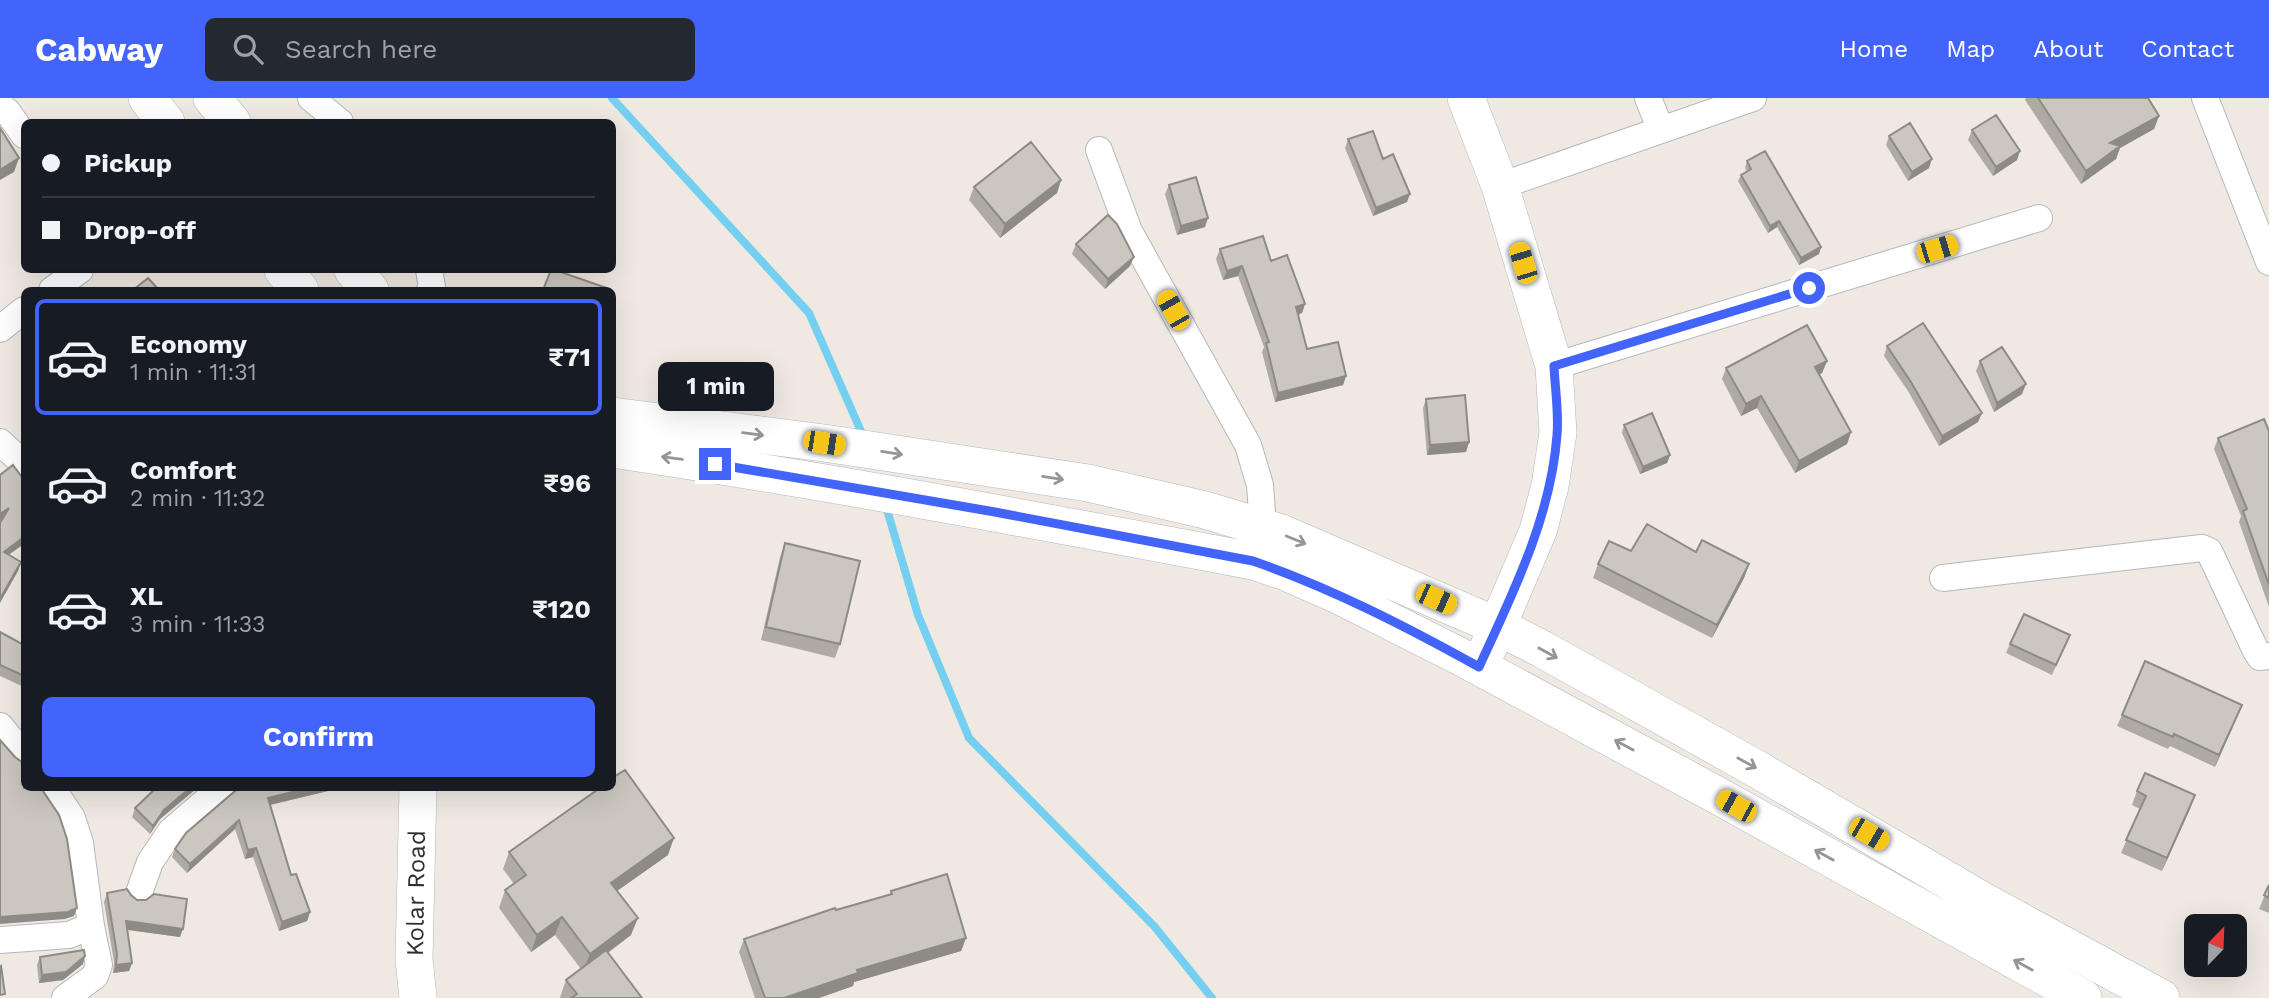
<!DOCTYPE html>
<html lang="en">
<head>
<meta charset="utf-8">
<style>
	body { margin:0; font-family:"Work Sans",sans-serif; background:#242831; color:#f1f3f6; height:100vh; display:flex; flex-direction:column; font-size:26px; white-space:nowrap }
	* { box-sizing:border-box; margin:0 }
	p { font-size:23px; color:#9ea1a6 }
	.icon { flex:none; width:38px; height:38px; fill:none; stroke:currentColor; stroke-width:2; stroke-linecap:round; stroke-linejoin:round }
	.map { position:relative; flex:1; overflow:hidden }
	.sheet { position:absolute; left:21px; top:189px; width:595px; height:504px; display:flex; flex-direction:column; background:#171b24; border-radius:10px; box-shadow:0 7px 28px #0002 }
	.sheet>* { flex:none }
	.guide { position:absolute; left:21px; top:21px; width:595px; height:154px; border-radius:10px; box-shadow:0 7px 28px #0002; display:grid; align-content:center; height:154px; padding:0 21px; background:#171b24 }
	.needle { width:46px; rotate:23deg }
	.controls { position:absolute; left:2184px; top:816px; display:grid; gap:14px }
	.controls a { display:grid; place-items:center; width:63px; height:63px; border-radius:10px; background:#171b24; box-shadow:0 7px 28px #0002; font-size:35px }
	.end { position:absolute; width:32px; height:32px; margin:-16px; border:9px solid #4264fb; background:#fff; box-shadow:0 0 0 4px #fff }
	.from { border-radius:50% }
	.bubble { position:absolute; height:49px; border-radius:10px; background:#171b24; box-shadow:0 7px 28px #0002; font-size:23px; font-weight:700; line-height:49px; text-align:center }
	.car { position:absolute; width:21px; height:42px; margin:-21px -10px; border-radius:9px; box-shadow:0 0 5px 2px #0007; background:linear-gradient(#f5c518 24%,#345 0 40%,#f5c518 0 76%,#345 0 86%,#f5c518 0) }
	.guide b { display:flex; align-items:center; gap:24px; height:66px; font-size:26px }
	.guide b+b { border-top:2px solid #363941 }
	.guide i { width:18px; height:18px; background:#f1f3f6 }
	ul { padding:12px 0 0; list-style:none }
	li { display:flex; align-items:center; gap:21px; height:116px; margin:0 14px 10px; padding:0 7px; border:4px solid transparent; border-radius:10px }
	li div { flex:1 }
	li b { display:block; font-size:26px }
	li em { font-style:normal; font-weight:700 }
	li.active { border-color:#4264fb }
	li>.icon { width:63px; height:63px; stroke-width:1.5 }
	.cta { display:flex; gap:14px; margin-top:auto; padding:14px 21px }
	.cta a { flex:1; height:80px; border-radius:10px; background:#4264fb; color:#fff; font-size:28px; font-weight:700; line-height:80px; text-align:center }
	header { display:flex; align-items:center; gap:42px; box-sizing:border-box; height:98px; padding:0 35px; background:#4264fb; color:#fff }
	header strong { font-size:33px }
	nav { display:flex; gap:38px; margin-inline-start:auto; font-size:24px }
	.search { width:490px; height:63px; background:#242831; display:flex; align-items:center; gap:18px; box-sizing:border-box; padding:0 24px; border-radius:10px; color:#9ea1a6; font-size:26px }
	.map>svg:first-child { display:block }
</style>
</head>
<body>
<header>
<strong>Cabway</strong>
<div class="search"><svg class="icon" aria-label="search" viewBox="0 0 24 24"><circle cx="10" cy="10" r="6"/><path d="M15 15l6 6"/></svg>Search here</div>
<nav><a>Home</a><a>Map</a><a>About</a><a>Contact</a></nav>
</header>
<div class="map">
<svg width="2269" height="900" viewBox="0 0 2269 900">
	<rect width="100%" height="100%" fill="#efe9e1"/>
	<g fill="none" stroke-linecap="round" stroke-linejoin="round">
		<!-- stream -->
		<path stroke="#75cff0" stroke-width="8" d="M612 0 809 215 864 340
			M885 405 918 517 969 640 1154 828 1212 900"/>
		<defs>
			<path id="street" d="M311 0 340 24
				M1648 0 1661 32
				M2205 0 2269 164
				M0 8 7 13 24 37
				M1099 52 1129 133 1248 347 1260 387 1263 429
				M1500 88 1753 0
				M429 172 432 189 430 192
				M52 192 80 172
				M0 231 24 212
				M1554 268 2039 120
				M0 344 24 366
				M1943 480 2202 450 2209 453 2256 553 2260 559 2269 558
				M0 628 24 657
				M52 690 72 720 80 745 91 828 99 867 95 878 65 900
				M139 795 150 764 171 733 221 690
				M0 842 69 837 91 828"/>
			<path id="secondary" d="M147 0 166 24
				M212 0 232 24
				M1466 0 1500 88 1554 268 1558 335 1550 388 1538 433 1488 550
				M283 172 300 192
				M353 172 370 192
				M612 318 824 345 1088 385 1205 412 1281 435 1497 528 1542 551 1755 670 1983 803 2161 900
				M612 351C827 383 1040 423 1253 463L1286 474 1336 496 1463 560 1713 695 2083 900
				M418 900 414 861 418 690"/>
		</defs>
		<!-- street casing -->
		<use href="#street" stroke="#b4b7c1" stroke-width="28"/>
		<!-- secondary casing -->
		<use href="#secondary" stroke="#b4b7c1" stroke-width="38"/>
		<!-- street -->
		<use href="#street" stroke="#fff" stroke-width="26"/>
		<!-- secondary -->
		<use href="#secondary" stroke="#fff" stroke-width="37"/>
	</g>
	<!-- wall -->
	<path fill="#afaba4" d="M2026 0H2148L2159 18 2154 31 2120 50 2116 61 2081 86 2025 2Z
		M1972 32 2017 62 1993 78 1968 42Z
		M1889 38 1929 70 1908 83 1886 47Z
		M1348 41 1383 61 1407 104 1373 118 1345 50Z
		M1747 63 1821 149 1819 156 1799 167 1777 129 1768 135 1738 83 1741 77 1747 73 1745 70Z
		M1061 82 1057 95 1000 140 969 102 974 89Z
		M1169 87 1205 129 1177 137 1165 96Z
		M1076 146 1130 168 1105 191 1072 156Z
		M1220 151 1271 163 1305 206 1302 215 1298 217 1307 251 1346 278 1343 287 1275 304 1262 254 1264 249 1238 178 1223 182 1216 161Z
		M1887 248 1982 315 1978 324 1939 348 1908 293 1884 258Z
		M1827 263 1822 275 1819 277 1851 334 1847 346 1795 375 1757 310 1741 318 1722 281 1726 270Z
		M1980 263 2022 296 1994 314 1976 273Z
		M1426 301 1469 344 1466 354 1427 357 1423 310Z
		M1624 327 1670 357 1667 365 1640 376 1622 335Z
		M2269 333V509L2239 424 2241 418 2214 351 2218 340Z
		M785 445 840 546 835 560 761 542 780 459Z
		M1631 453 1749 466 1744 480 1712 540 1593 480 1598 466Z
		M0 534 24 547V589L0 578Z
		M2070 537 2052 577 2006 555 2010 546Z
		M2122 617 2237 619 2215 669 2170 648 2168 651 2117 628Z
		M156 690H197L160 721 150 736 132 719 135 710Z
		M235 693H328L270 707 291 777 310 814 307 823 279 833 253 759 245 761 235 731 187 775 172 759 175 751Z
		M2137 693 2195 697 2162 773 2121 755 2140 711 2132 707Z
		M509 754 668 757 617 793 631 837 608 855 642 900H561L560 899 566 882 581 871 555 837 531 854 499 810 505 792 514 786 503 771Z
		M2269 787V815L2259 811Z
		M891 793 966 840 961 853 854 884 853 888 819 900H755L739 854 744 841 890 797Z
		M107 795 131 797 180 839 127 832 132 865 129 873 113 875 114 864 104 804Z
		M40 859 83 866 63 882 39 885 37 867Z"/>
	<!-- shaded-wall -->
	<path fill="#8e8b86" d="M2159 18 2154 31 2120 50 2116 61 2081 86 2086 73 2110 45Z
		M2020 53 2017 62 1993 78 1996 69Z
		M19 60 14 74 0 82V72Z
		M1932 61 1929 70 1908 83 1912 74Z
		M1061 82 1057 95 1000 140 1005 126Z
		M1410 96 1407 104 1373 118 1376 110Z
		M1208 120 1205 129 1177 137 1181 128Z
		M1779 123 1777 129 1768 135 1770 128Z
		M1821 149 1819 156 1799 167 1801 160Z
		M1134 159 1130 168 1105 191 1108 181Z
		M1242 168 1238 178 1223 182 1227 173Z
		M1305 206 1302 215 1293 218 1296 209Z
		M1827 263 1822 275 1811 281 1815 269Z
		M1346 278 1343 287 1275 304 1278 295Z
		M2026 286 2022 296 1994 314 1997 305Z
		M1761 298 1757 310 1741 318 1746 306Z
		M1982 315 1978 324 1939 348 1942 338Z
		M1851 334 1847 346 1795 375 1799 363Z
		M1469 344 1466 354 1427 357 1430 347Z
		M1670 357 1667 365 1640 376 1643 369Z
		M9 410 5 419 0 423V416Z
		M24 439V446L0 463 4 454Z
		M21 464 18 473 0 505V501Z
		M1749 466 1744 480 1712 540 1717 527Z
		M2242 607 2237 619 2215 669 2219 657Z
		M190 690H197L160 721 150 736 153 728 164 712Z
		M309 690H329L328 693 265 708 268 700Z
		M2195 697 2190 711 2162 773 2167 760Z
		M239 722 235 731 187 775 190 766Z
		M674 740 668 757 604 802 611 785Z
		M256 750 253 759 245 761 248 752Z
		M77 810 74 818 65 821 0 826V819Z
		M310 814 307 823 279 833 282 824Z
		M562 819 555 837 531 854 537 837Z
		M638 820 631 837 583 873 590 856Z
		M126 823 183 831 180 839 123 831Z
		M966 840 961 853 854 884 853 888 819 900H784L857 872Z
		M85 858 83 866 63 882 39 885 42 877Z
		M132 865 129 873 113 875 116 867Z"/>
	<!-- building -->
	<path fill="#cbc7bf" stroke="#8e8b86" stroke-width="2" d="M2038 0H2148L2159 18 2110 45 2120 48 2086 73Z
		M1996 17 2020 53 1996 69 1972 32Z
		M1910 25 1932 61 1912 74 1889 38Z
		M0 30 19 60 0 72Z
		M1373 33 1383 61 1393 56 1410 96 1376 110 1348 41Z
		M1031 44 1061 82 1005 126 974 89Z
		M1765 53 1821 149 1801 160 1779 123 1770 128 1741 77 1751 71 1747 63Z
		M1196 79 1208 120 1181 128 1169 87Z
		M1108 117 1117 126 1134 159 1108 181 1076 146Z
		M1263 138 1271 163 1287 157 1294 176 1305 206 1296 209 1307 251 1338 244 1346 278 1278 295 1266 245 1269 244 1242 168 1227 173 1220 151Z
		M551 172H555L607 190 606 192H543Z
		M148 180 159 192H133Z
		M1923 225 1982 315 1942 338 1911 284 1887 248Z
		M1807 227 1827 263 1815 269 1851 334 1799 363 1761 298 1746 306 1726 270Z
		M2002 249 2026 286 1997 305 1980 263Z
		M1465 297 1469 344 1430 347 1426 301Z
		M1652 315 1670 357 1643 369 1624 327Z
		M2264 321 2269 333V487L2243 413 2247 411 2218 340Z
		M13 367 24 382V439L4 454 21 464 0 501V425L9 410 0 416V377Z
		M1647 426 1696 454 1702 442 1749 466 1717 527 1598 466 1609 443 1631 453Z
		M785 445 860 463 840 546 766 529Z
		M2024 516 2070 537 2056 567 2010 546Z
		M0 534 24 547V578L0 567Z
		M2145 563 2242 607 2219 657 2174 636 2173 639 2122 617Z
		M0 642 15 659 22 664H24V690H41L59 717 67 741 77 810 68 814 0 819Z
		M625 672 674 740 611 785 638 820 590 856 562 819 537 837 505 792 526 777 509 754 600 690H612V680Z
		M2145 675 2195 697 2167 760 2126 742 2146 698 2137 693Z
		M156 690H190L164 712 153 728 135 710Z
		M237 690H309L268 700 291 777 296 776 310 814 282 824 256 750 248 752 239 722 190 766 175 751 186 735 235 693Z
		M947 776 966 840 857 872 858 875 784 900H765L744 841 835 810 836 812 892 796 891 793Z
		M2269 787V800L2264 797Z
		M127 791 131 797 137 802H146L154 796 187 801 183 831 126 823 132 865 116 867 117 856 107 795Z
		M84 852 85 858 66 874 42 877 40 859Z
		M606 852 642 900H571L577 896 566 882Z
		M1 868 5 896 0 897V869Z"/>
	<!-- one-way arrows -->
	<defs><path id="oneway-shaft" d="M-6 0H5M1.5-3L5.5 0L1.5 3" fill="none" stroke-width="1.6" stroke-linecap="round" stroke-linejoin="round" transform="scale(1.75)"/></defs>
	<g stroke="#969696">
		<use href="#oneway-shaft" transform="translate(753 336) rotate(7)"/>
		<use href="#oneway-shaft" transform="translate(892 355) rotate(9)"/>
		<use href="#oneway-shaft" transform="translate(672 360) rotate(-172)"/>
		<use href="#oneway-shaft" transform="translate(1053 380) rotate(9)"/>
		<use href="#oneway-shaft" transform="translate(1296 442) rotate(22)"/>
		<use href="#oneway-shaft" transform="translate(1548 555) rotate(29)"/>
		<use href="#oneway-shaft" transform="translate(1624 647) rotate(-152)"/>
		<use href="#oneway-shaft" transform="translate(1747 665) rotate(29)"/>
		<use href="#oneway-shaft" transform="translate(1824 757) rotate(-151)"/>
		<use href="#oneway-shaft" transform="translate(2023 867) rotate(-151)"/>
	</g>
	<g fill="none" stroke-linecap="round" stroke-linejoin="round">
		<!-- route -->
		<path stroke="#4264fb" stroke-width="9" d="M715 366 995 414 1253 463C1331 490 1407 529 1479 569 1513 495 1551 419 1557 337 1559 315 1555 290 1554 268L1809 190"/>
	</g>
	<g text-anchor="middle" stroke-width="5" stroke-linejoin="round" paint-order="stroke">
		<!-- street labels -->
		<g font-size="24" fill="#2e2e2e" stroke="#fff">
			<text transform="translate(416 795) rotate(-89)" y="8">Kolar Road</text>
		</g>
	</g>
</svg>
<div class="controls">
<a><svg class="needle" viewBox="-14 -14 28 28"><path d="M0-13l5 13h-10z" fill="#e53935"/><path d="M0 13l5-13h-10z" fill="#9ea1a6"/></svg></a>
</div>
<i class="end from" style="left:1809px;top:190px"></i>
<i class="end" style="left:715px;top:366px"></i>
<div class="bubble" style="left:658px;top:264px;width:116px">1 min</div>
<i class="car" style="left:1937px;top:151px;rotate:73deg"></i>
<i class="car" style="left:1523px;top:165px;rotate:343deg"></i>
<i class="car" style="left:1173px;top:212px;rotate:330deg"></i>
<i class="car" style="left:824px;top:345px;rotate:99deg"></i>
<i class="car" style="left:1436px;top:501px;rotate:114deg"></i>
<i class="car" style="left:1736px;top:708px;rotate:299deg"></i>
<i class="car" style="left:1869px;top:736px;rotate:120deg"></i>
<div class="guide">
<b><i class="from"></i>Pickup</b>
<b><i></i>Drop-off</b>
</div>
<section class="sheet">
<ul>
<li class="active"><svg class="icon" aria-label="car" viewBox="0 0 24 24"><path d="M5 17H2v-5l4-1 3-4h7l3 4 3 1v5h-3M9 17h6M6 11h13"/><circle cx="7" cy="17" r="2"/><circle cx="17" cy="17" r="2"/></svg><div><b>Economy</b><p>1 min · 11:31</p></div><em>₹71</em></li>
<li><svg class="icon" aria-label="car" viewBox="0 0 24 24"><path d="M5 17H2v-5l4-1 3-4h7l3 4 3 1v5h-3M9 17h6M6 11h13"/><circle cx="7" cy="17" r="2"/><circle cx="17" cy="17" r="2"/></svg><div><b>Comfort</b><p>2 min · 11:32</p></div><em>₹96</em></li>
<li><svg class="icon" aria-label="car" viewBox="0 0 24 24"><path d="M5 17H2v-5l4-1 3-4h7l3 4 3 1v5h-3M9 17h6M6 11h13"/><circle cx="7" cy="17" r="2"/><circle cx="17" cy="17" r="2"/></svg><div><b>XL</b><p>3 min · 11:33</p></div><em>₹120</em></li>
</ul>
<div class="cta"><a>Confirm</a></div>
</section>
</div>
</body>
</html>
